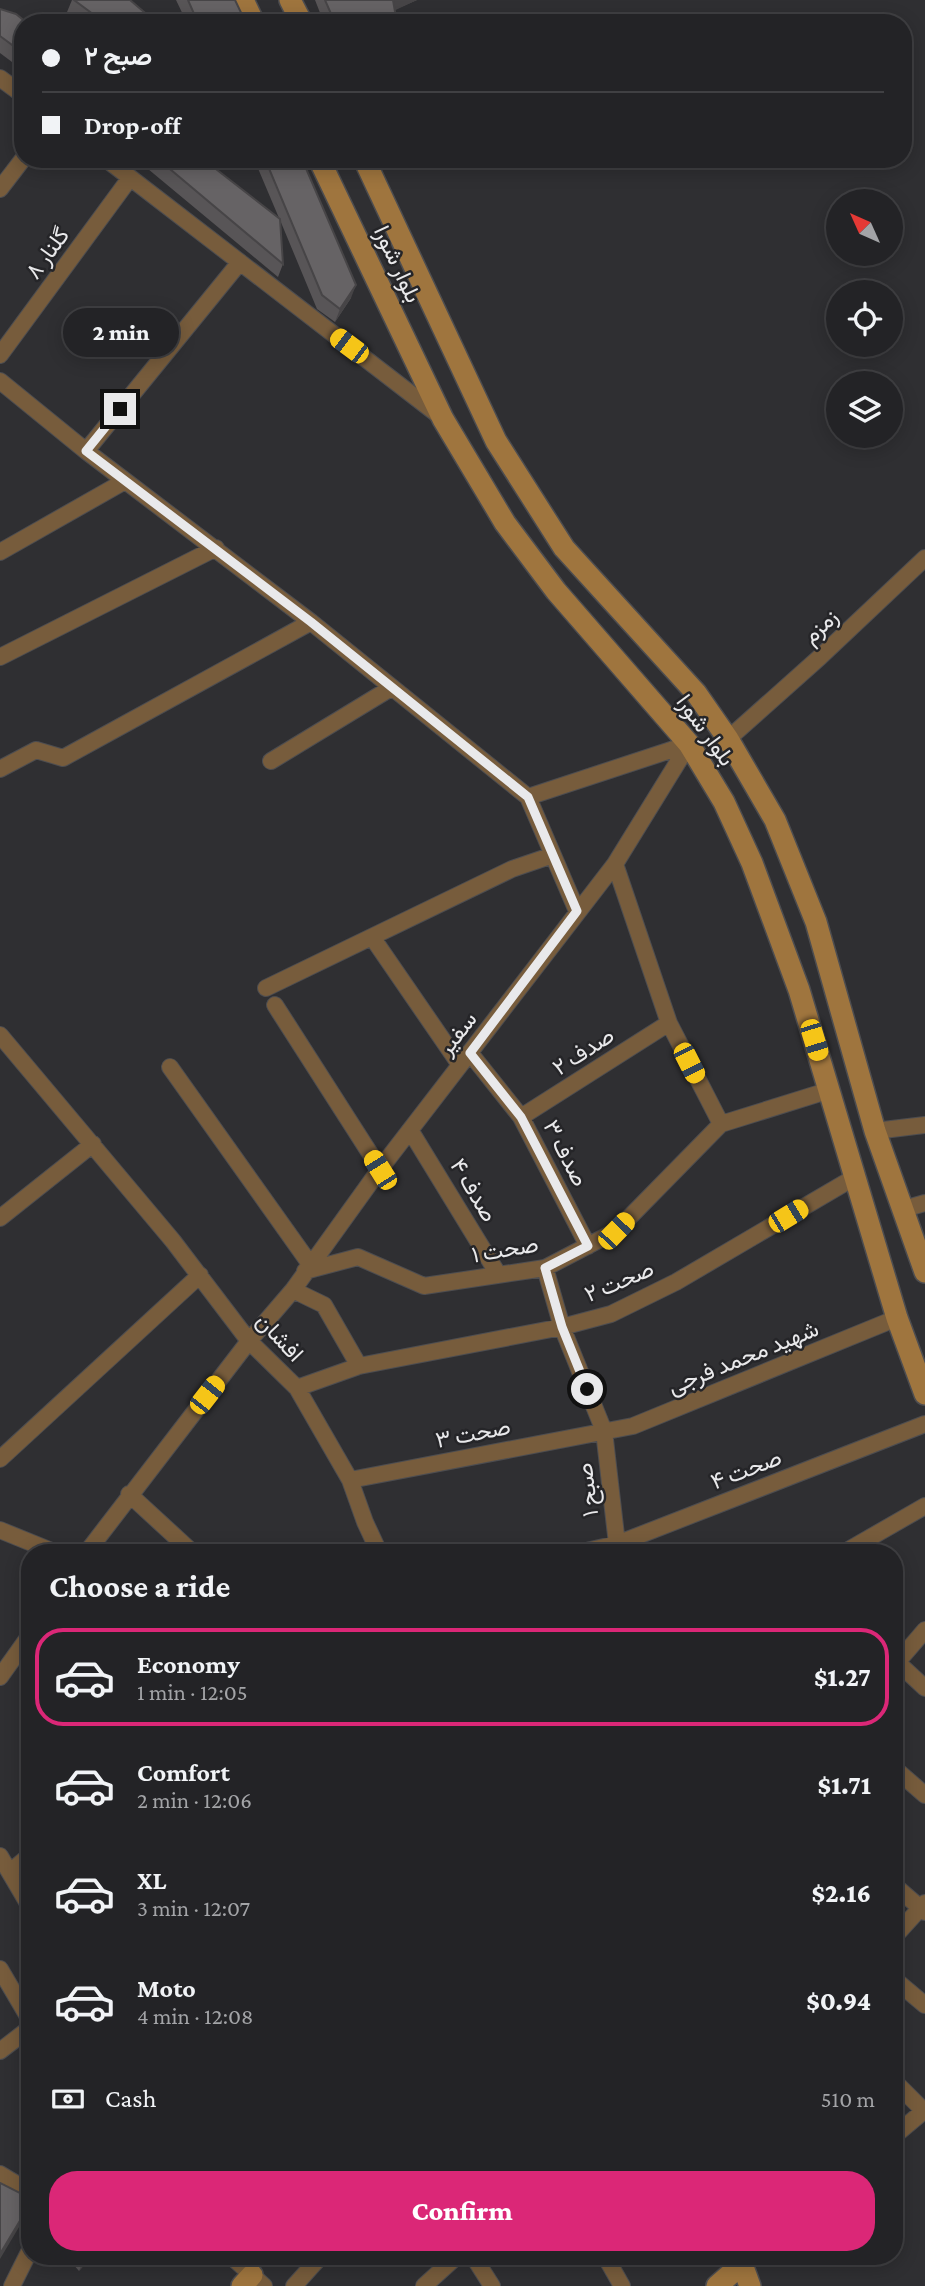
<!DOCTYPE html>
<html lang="en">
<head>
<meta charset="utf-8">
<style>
	body { margin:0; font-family:"Crimson Pro",Vazirmatn,serif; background:#2f2f32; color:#f1f3f6; height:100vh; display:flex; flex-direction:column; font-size:26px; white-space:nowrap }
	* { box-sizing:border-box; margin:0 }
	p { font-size:23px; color:#a3a4a7 }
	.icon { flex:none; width:38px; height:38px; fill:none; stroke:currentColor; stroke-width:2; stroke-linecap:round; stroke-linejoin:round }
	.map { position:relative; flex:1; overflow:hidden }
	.panel { position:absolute; left:21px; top:1544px; width:882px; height:721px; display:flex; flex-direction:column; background:#232326; border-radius:28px; box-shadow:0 4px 18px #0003,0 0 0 2px #404043 }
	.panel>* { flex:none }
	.top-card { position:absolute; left:14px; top:14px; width:898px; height:154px; border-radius:28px; box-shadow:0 4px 18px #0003,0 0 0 2px #404043; display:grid; align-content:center; height:154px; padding:0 28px; background:#232326 }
	.needle { width:46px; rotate:315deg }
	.fabs { position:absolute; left:826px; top:189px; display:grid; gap:14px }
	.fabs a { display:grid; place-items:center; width:77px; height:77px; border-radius:50%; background:#232326; box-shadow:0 4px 18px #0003,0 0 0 2px #404043; font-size:35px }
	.end { position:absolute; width:32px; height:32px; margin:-16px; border:9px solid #e9e9eb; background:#111; box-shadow:0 0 0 4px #111 }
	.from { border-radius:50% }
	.bubble { position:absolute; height:49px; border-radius:24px; background:#232326; box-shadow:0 4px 18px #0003,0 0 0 2px #404043; font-size:23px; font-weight:800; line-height:49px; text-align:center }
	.car { position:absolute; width:21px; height:42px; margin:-21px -10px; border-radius:9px; box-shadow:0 0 5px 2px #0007; background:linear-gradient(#f5c518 24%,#345 0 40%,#f5c518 0 76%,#345 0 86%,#f5c518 0) }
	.top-card b { display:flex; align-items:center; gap:24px; height:66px; font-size:26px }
	.top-card b+b { border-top:2px solid #404043 }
	.top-card i { width:18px; height:18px; background:#f1f3f6 }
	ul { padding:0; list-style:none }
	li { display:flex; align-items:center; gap:21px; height:98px; margin:0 14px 10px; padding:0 14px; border:4px solid transparent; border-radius:28px }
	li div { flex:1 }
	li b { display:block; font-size:26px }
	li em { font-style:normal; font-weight:800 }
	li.on { border-color:#db2777 }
	li>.icon { width:63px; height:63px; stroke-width:1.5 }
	h2 { padding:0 28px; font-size:32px; line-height:84px }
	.pay { display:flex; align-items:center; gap:18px; height:77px; padding:0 28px; font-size:26px }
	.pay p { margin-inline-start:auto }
	.button { display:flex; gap:14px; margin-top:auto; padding:14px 28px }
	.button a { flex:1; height:80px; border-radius:28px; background:#db2777; color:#fff; font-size:28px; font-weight:800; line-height:80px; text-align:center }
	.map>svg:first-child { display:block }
</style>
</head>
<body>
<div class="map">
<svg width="925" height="2286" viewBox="0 0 925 2286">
	<rect width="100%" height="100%" fill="#2f2f32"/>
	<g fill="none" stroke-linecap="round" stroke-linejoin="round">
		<defs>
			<path id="street" d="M0 78 23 95
				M106 159 441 417
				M0 189 23 159
				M0 355 130 178
				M0 381 86 451 311 622 528 797 689 744
				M86 451 240 262
				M0 552 125 481
				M0 657 216 548
				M728 739 820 657 925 558
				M271 761 391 688
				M0 769 36 750 63 758 311 622
				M528 797 577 911
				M615 864 669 1023 721 1124
				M372 937 460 1065
				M266 988 512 869 553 855
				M275 1005 380 1169
				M0 1035 173 1241 249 1341 297 1388 350 1480 365 1522 379 1552
				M470 1053 521 1117 588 1246
				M170 1067 310 1264
				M521 1117 669 1023
				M410 1130 498 1274
				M875 1131 925 1125
				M904 1209 925 1203
				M0 1218 93 1144
				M545 1268 562 1327 604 1431 617 1544
				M305 1271 358 1257 424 1286 545 1268 616 1231 721 1124 830 1090
				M293 1290 324 1305 359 1366
				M297 1388 359 1366 562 1327 611 1314 676 1282 855 1177
				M0 1459 200 1275
				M350 1480 633 1426 897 1318
				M129 1494 192 1552
				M0 1530 54 1552
				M87 1552 249 1341 293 1290 380 1169 615 864 689 744
				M582 1552 617 1544 925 1424
				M845 1552 925 1506
				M897 1662 925 1688
				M894 1666 925 1630
				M0 1677 30 1635
				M894 1768 925 1795
				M0 1856 30 1907
				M10 1872 30 1855
				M894 1885 925 1912
				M894 1937 925 1903
				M0 1969 30 2020
				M894 1979 925 2005
				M0 2051 30 2028
				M894 2081 924 2111
				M894 2136 925 2110
				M0 2174 30 2192
				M231 2256 264 2286
				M473 2256 492 2286
				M605 2256 622 2286
				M12 2286 30 2250
				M294 2286 321 2256
				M424 2286 457 2256"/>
			<path id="secondary" d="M243 0 254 23
				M290 0 302 23
				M319 159 443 419 505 523 556 591 689 744 724 802 752 863 799 990 897 1318 925 1394
				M364 159 496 441 564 548 696 693 728 739 775 820 816 922 875 1131 925 1272
				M242 2286 252 2275
				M717 2286 742 2264 750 2286"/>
		</defs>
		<!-- street casing -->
		<use href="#street" stroke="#4d4d50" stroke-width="18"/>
		<!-- secondary casing -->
		<use href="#secondary" stroke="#4d4d50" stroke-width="24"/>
		<!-- street -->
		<use href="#street" stroke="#775c3c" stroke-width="16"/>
		<!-- secondary -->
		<use href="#secondary" stroke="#9f753e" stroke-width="21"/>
	</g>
	<!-- wall -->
	<path fill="#585557" d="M72 0H130L157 23H81L67 12Z
		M176 0H235L246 23H187Z
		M315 0H417L394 10 397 23H324Z
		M0 9 23 23V61L20 68 0 53Z
		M136 159H203L279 218 254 159H302L351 298 335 322 317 309 280 220 283 264 278 277Z
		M66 2256H92L79 2271Z"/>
	<!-- shaded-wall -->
	<path fill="#474547" d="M393 0H417L387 14Z
		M356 285 351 298 335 322 340 309Z
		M30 2204 28 2212 0 2259V2254Z
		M87 2256H92L79 2271 83 2261Z"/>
	<!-- building -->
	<path fill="#666365" stroke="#474547" stroke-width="2" d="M74 0H130L157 23H105Z
		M188 0H235L246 23H198Z
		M325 0H393L397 23H335Z
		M0 9 16 14 27 23H23V53L0 36Z
		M158 159H203L280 219 283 264Z
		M265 159H302L356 285 340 309 322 295Z
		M0 2183 30 2198V2204L0 2254Z
		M78 2256H87L83 2261Z"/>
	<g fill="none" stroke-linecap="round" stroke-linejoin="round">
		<!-- route -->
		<path stroke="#e9e9eb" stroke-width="9" d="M120 409 86 451 311 622 528 797 577 911 470 1053 521 1117 588 1246 545 1268 562 1327 587 1389"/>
	</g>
	<g text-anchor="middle" stroke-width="5" stroke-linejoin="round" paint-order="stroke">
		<!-- street labels -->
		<g font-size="23" fill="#e9e9eb" stroke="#252528">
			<text transform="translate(47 253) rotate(-54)" y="8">گلنار ۸</text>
			<text transform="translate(398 264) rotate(65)" y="8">بلوار شورا</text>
			<text transform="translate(820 626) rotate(-43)" y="8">زمزم</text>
			<text transform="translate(706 730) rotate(54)" y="8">بلوار شورا</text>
			<text transform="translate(457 1033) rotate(-52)" y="8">سفیر</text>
			<text transform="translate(583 1051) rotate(-33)" y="8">صدف ۲</text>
			<text transform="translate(566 1153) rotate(63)" y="8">صدف ۳</text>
			<text transform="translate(474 1190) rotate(59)" y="8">صدف ۴</text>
			<text transform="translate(505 1249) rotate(-10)" y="8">صحت ۱</text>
			<text transform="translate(619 1281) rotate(-23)" y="8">صحت ۲</text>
			<text transform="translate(280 1337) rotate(47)" y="8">افشان</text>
			<text transform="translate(743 1357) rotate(-22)" y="8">شهید محمد فرجی</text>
			<text transform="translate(473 1433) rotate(-11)" y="8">صحت ۳</text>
			<text transform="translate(746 1469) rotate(-21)" y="8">صحت ۴</text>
			<text transform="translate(587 1490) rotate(-97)" y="8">صبح ۱</text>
		</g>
	</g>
</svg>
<div class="fabs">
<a><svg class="needle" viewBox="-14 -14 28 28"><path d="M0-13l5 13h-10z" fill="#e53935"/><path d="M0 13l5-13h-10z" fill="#a3a4a7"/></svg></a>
<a><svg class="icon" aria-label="locate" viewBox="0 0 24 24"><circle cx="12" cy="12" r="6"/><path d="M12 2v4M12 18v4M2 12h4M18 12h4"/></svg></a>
<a><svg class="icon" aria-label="layers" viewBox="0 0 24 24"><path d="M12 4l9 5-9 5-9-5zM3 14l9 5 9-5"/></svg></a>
</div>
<i class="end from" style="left:587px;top:1389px"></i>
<i class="end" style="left:120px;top:409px"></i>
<div class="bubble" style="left:63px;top:308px;width:116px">2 min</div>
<i class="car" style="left:349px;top:346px;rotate:307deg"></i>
<i class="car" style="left:814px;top:1040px;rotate:163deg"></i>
<i class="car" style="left:689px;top:1063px;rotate:153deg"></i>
<i class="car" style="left:380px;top:1170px;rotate:328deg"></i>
<i class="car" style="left:788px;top:1216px;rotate:59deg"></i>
<i class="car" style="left:616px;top:1231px;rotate:44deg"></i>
<i class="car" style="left:207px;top:1395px;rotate:38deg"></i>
<div class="top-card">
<b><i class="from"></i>صبح ۲</b>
<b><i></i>Drop-off</b>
</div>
<section class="panel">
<h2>Choose a ride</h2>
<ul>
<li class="on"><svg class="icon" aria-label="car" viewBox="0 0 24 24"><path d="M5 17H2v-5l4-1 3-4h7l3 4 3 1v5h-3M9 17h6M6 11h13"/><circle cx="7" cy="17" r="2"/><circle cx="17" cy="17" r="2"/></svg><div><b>Economy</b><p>1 min · 12:05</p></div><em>$1.27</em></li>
<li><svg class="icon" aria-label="car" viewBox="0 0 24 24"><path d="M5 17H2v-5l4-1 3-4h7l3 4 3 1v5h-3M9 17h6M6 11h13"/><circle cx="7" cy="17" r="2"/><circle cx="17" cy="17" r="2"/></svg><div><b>Comfort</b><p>2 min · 12:06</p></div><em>$1.71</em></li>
<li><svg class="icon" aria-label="car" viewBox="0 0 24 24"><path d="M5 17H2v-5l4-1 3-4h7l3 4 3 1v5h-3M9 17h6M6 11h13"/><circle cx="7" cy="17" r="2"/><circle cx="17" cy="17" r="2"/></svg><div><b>XL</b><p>3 min · 12:07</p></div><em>$2.16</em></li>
<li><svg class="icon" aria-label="car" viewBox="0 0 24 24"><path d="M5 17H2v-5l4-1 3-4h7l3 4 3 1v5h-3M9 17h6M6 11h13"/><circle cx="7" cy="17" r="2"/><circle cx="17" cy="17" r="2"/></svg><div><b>Moto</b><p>4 min · 12:08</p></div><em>$0.94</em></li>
</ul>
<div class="pay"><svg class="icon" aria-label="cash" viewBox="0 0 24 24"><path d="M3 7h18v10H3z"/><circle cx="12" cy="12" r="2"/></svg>Cash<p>510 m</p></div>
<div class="button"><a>Confirm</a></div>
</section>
</div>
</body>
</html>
